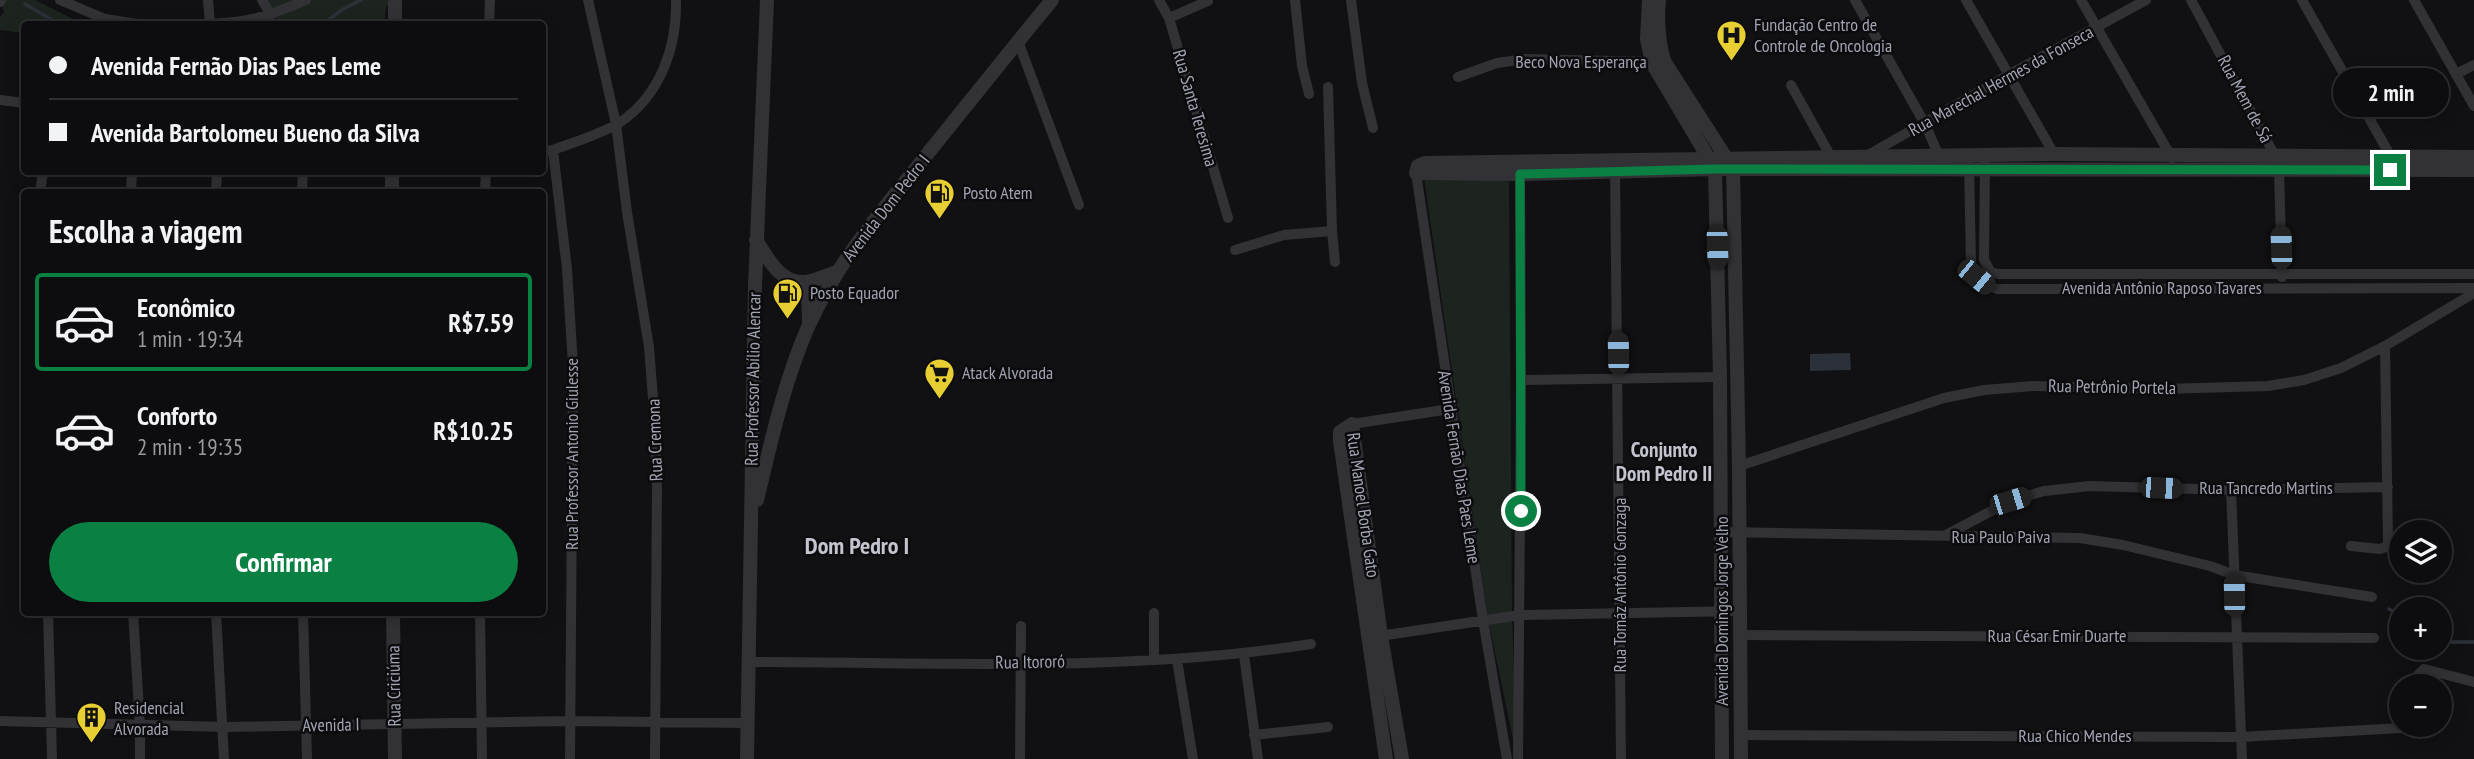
<!DOCTYPE html>
<html lang="pt">
<head>
<meta charset="utf-8">
<style>
	body { margin:0; font-family:"PT Sans Narrow",sans-serif; background:#1b1a1c; color:#f1f3f6; height:100vh; display:flex; flex-direction:column; font-size:26px; white-space:nowrap }
	* { box-sizing:border-box; margin:0 }
	p { font-size:23px; color:#9a9b9e }
	.icon { flex:none; width:38px; height:38px; fill:none; stroke:currentColor; stroke-width:2; stroke-linecap:round; stroke-linejoin:round }
	.map { position:relative; flex:1; overflow:hidden }
	.panel { position:absolute; left:21px; top:189px; width:525px; height:427px; display:flex; flex-direction:column; background:#0d0c0e; border-radius:7px; box-shadow:0 4px 18px #0003,0 0 0 2px #2d2c2e }
	.panel>* { flex:none }
	.banner { position:absolute; left:21px; top:21px; width:525px; height:154px; border-radius:7px; box-shadow:0 4px 18px #0003,0 0 0 2px #2d2c2e; display:grid; align-content:center; height:154px; padding:0 28px; background:#0d0c0e }
	.buttons { position:absolute; left:2389px; top:520px; display:grid; gap:14px }
	.buttons a { display:grid; place-items:center; width:63px; height:63px; border-radius:50%; background:#0d0c0e; box-shadow:0 4px 18px #0003,0 0 0 2px #2d2c2e; font-size:35px }
	.end { position:absolute; width:32px; height:32px; margin:-16px; border:9px solid #0b8043; background:#fff; box-shadow:0 0 0 4px #fff }
	.from { border-radius:50% }
	.bubble { position:absolute; height:49px; border-radius:24px; background:#0d0c0e; box-shadow:0 4px 18px #0003,0 0 0 2px #2d2c2e; font-size:23px; font-weight:700; line-height:49px; text-align:center }
	.car { position:absolute; width:21px; height:42px; margin:-21px -10px; border-radius:9px; box-shadow:0 0 5px 2px #0007; background:linear-gradient(#222 24%,#8ab4d8 0 40%,#222 0 76%,#8ab4d8 0 86%,#222 0) }
	.banner b { display:flex; align-items:center; gap:24px; height:66px; font-size:26px }
	.banner b+b { border-top:2px solid #2d2c2e }
	.banner i { width:18px; height:18px; background:#f1f3f6 }
	ul { padding:0; list-style:none }
	li { display:flex; align-items:center; gap:21px; height:98px; margin:0 14px 10px; padding:0 14px; border:4px solid transparent; border-radius:7px }
	li div { flex:1 }
	li b { display:block; font-size:26px }
	li em { font-style:normal; font-weight:700 }
	li.active { border-color:#0b8043 }
	li>.icon { width:63px; height:63px; stroke-width:1.5 }
	h2 { padding:0 28px; font-size:32px; line-height:84px }
	.button { display:flex; gap:14px; margin-top:auto; padding:14px 28px }
	.button a { flex:1; height:80px; border-radius:42px; background:#0b8043; color:#fff; font-size:28px; font-weight:700; line-height:80px; text-align:center }
	.map>svg:first-child { display:block }
</style>
</head>
<body>
<div class="map">
<svg width="2474" height="759" viewBox="0 0 2474 759">
	<rect width="100%" height="100%" fill="#111012"/>
	<!-- green -->
	<path fill="#1d241f" d="M0 0H35L83 24H24V33H22L0 30V17L4 12Z
		M260 0H402L386 7 384 24H280Z
		M1424 178H1509L1512 613 1517 758 1488 619Z"/>
	<!-- water -->
	<path fill="#2c3038" d="M1850 353 1851 370 1810 371V354Z"/>
	<g fill="none" stroke-linecap="round" stroke-linejoin="round">
		<!-- stream -->
		<path stroke="#2c3038" stroke-width="3.5" d="M25 4 59 24
			M323 24 343 9 361 0
			M2389 609 2401 616
			M2440 638 2446 642H2474"/>
		<!-- minor -->
		<path stroke="#323236" stroke-width="10" d="M60 0 105 19 137 24
			M208 0 210 24
			M262 0 271 15
			M588 0 616 124 627 212 649 347 654 411 657 488 655 759
			M1159 0 1169 18 1228 218
			M1295 0 1302 66 1309 94
			M1351 0 1362 83 1373 128
			M1855 0 1925 124 1939 156
			M1966 0 2054 154
			M2081 0 2172 158
			M2191 0 2275 156 2279 170 2282 277
			M2302 0 2390 155
			M2414 0 2474 106
			M0 2 1 0
			M1169 18 1208 1
			M197 24C243 24 265 18 306 0
			M489 24 490 0
			M1018 41 1079 205
			M2456 74 2474 65
			M1458 77 1497 63 1525 59 1658 62
			M1791 85 1831 157
			M1328 87 1332 231 1335 262
			M0 100 24 103
			M553 150 567 269 573 365 570 759
			M542 151 553 150C574 142 599 135 619 123 660 96 677 48 676 0
			M1868 155 2008 75 2146 0
			M1985 162 1984 260 1990 271 1997 274H2474
			M1969 163 1971 264C1976 279 1983 285 1997 289L2474 288
			M1615 166 1621 759
			M1416 173 1483 620 1507 759
			M40 192 43 172
			M131 192 132 172
			M216 192 217 172
			M302 192 303 172
			M485 192 486 172
			M1235 250 1284 235 1332 231
			M1521 380 1720 377
			M1352 424 1450 409
			M1739 466 1944 398 1984 390 2033 386 2162 389 2268 386 2304 380 2341 368 2385 346 2474 293
			M2231 490 2242 759
			M1722 532 2080 538 2123 545 2210 566 2234 575 2372 597
			M1946 535 2010 501 2044 491 2090 486 2231 490 2388 487
			M2351 546 2380 549 2386 547 2388 543 2385 346
			M48 612 52 759
			M133 612 140 725V759
			M216 612 224 759
			M303 612 307 759
			M480 612 482 759
			M1154 613V660
			M1741 635 2374 638
			M1373 637 1520 615 1740 611
			M1244 655 1258 759
			M1177 660 1193 759
			M748 662C934 662 1128 673 1311 644
			M2415 686 2417 676 2424 669 2474 682
			M0 721 224 727 570 721 747 723
			M1254 735 1328 727
			M1740 735 2241 737 2401 728 2408 724
			M1020 759 1021 626
			M1518 759 1521 380 1520 167"/>
		<!-- tertiary -->
		<path stroke="#323236" stroke-width="14" d="M1649 0 1647 39 1652 63 1715 169 1720 377 1722 759
			M1659 0C1657 22 1658 40 1664 61L1730 164
			M395 24V0
			M2474 157 2054 154 1425 163 1418 166 1416 173 1520 174 1715 169 2474 170
			M1733 169 1739 466 1741 759
			M392 192V172
			M756 240C767 257 780 284 805 282 815 281 827 275 837 272
			M803 282 808 293 809 321
			M757 500C771 442 784 382 808 327 837 262 881 212 925 157 967 105 1009 52 1052 0
			M393 612 395 759
			M747 759 755 286 767 0
			M1386 759 1340 441V432L1352 424 1381 636 1402 759"/>
	</g>
	<g fill="none" stroke-linecap="round" stroke-linejoin="round">
		<!-- route -->
		<path stroke="#0b8043" stroke-width="9" d="M1521 511 1520 174 1715 169 2390 170"/>
	</g>
	<!-- icons -->
	<defs>
		<symbol id="hospital-pin" viewBox="-11 -11 22 30"><path d="M0 17L-7.5 6A9.5 9.5 0 1 1 7.5 6Z" fill="#e7ce33" stroke="#0c0b0d"/><path d="M-5-5h3v3.5h4V-5h3V5h-3V1.5h-4V5h-3Z" fill="#111"/></symbol>
		<symbol id="fuel-pin" viewBox="-11 -11 22 30"><path d="M0 17L-7.5 6A9.5 9.5 0 1 1 7.5 6Z" fill="#e7ce33" stroke="#0c0b0d"/><path d="M-5.5-6h7V0h2V4h1.3V-2.5L3-4.5l.8-.8L6-3V5H2.5V1h-1V6h-7ZM-4.2-4.7v3.2H.2V-4.7Z" fill="#111"/></symbol>
		<symbol id="supermarket-pin" viewBox="-11 -11 22 30"><path d="M0 17L-7.5 6A9.5 9.5 0 1 1 7.5 6Z" fill="#e7ce33" stroke="#0c0b0d"/><path d="M-6-5.5h2.5l.6 2H6L4.5 2H-2.5L-4.4-4H-6ZM-1.5 3.2a1.3 1.3 0 1 0 .1 0ZM3 3.2a1.3 1.3 0 1 0 .1 0Z" fill="#111"/></symbol>
		<symbol id="building-pin" viewBox="-11 -11 22 30"><path d="M0 17L-7.5 6A9.5 9.5 0 1 1 7.5 6Z" fill="#e7ce33" stroke="#0c0b0d"/><path d="M-4-6H4V6H1V3H-1V6H-4ZM-2.5-4.3h1.7v1.8h-1.7ZM.8-4.3h1.7v1.8H.8ZM-2.5-1h1.7V.8h-1.7ZM.8-1h1.7V.8H.8Z" fill="#111"/></symbol>
	</defs>
	<g fill-rule="evenodd">
		<use href="#hospital-pin" x="1714" y="18" width="35" height="47"/>
		<use href="#fuel-pin" x="922" y="176" width="35" height="47"/>
		<use href="#fuel-pin" x="770" y="276" width="35" height="47"/>
		<use href="#supermarket-pin" x="922" y="356" width="35" height="47"/>
		<use href="#building-pin" x="74" y="700" width="35" height="47"/>
	</g>
	<g text-anchor="middle" stroke-width="5" stroke-linejoin="round" paint-order="stroke">
		<!-- poi labels -->
		<g font-size="18" fill="#a2a4b2" stroke="#0c0b0d" text-anchor="start">
			<text x="1754" y="31">Fundação Centro de<tspan x="1754" dy="21">Controle de Oncologia</tspan></text>
			<text x="963" y="199">Posto Atem</text>
			<text x="810" y="299">Posto Equador</text>
			<text x="962" y="379">Atack Alvorada</text>
			<text x="114" y="714">Residencial<tspan x="114" dy="21">Alvorada</tspan></text>
		</g>
		<!-- street labels -->
		<g font-size="18" fill="#a2a4b2" stroke="#0c0b0d">
			<text x="1581" y="68">Beco Nova Esperança</text>
			<text transform="translate(2001 81) rotate(-29)" y="6">Rua Marechal Hermes da Fonseca</text>
			<text transform="translate(2245 99) rotate(62)" y="6">Rua Mem de Sá</text>
			<text transform="translate(1195 108) rotate(74)" y="6">Rua Santa Teresima</text>
			<text transform="translate(886 208) rotate(-52)" y="6">Avenida Dom Pedro I</text>
			<text x="2162" y="294">Avenida Antônio Raposo Tavares</text>
			<text transform="translate(753 379) rotate(-89)" y="6">Rua Professor Abílio Alencar</text>
			<text transform="translate(2112 387) rotate(1)" y="6">Rua Petrônio Portela</text>
			<text transform="translate(655 440) rotate(-92)" y="6">Rua Cremona</text>
			<text transform="translate(572 454) rotate(-90)" y="6">Rua Professor Antonio Giulesse</text>
			<text transform="translate(1459 467) rotate(81)" y="6">Avenida Fernão Dias Paes Leme</text>
			<text x="2266" y="494">Rua Tancredo Martins</text>
			<text transform="translate(1363 505) rotate(82)" y="6">Rua Manoel Borba Gato</text>
			<text x="2001" y="543">Rua Paulo Paiva</text>
			<text transform="translate(1620 585) rotate(-90)" y="6">Rua Tomáz Antônio Gonzaga</text>
			<text transform="translate(1722 611) rotate(-90)" y="6">Avenida Domingos Jorge Velho</text>
			<text x="2057" y="642">Rua César Emir Duarte</text>
			<text transform="translate(1030 662) rotate(-1)" y="6">Rua Itororó</text>
			<text transform="translate(394 686) rotate(-91)" y="6">Rua Criciúma</text>
			<text transform="translate(331 725) rotate(-1)" y="6">Avenida I</text>
			<text x="2075" y="742">Rua Chico Mendes</text>
		</g>
		<!-- quarter labels -->
		<g font-size="21" font-weight="bold" fill="#c3c4ce" stroke="#0c0b0d">
			<text x="1664" y="457">Conjunto<tspan x="1664" dy="24">Dom Pedro II</tspan></text>
		</g>
		<!-- district labels -->
		<g font-size="24" font-weight="bold" fill="#c3c4ce" stroke="#0c0b0d">
			<text x="857" y="554">Dom Pedro I</text>
		</g>
	</g>
</svg>
<div class="buttons">
<a><svg class="icon" aria-label="layers" viewBox="0 0 24 24"><path d="M12 4l9 5-9 5-9-5zM3 14l9 5 9-5"/></svg></a>
<a>+</a>
<a>−</a>
</div>
<i class="end from" style="left:1521px;top:511px"></i>
<i class="end" style="left:2390px;top:170px"></i>
<div class="bubble" style="left:2333px;top:68px;width:116px">2 min</div>
<i class="car" style="left:1717px;top:247px;rotate:178deg"></i>
<i class="car" style="left:2281px;top:247px;rotate:358deg"></i>
<i class="car" style="left:1976px;top:277px;rotate:129deg"></i>
<i class="car" style="left:1618px;top:353px;rotate:359deg"></i>
<i class="car" style="left:2161px;top:488px;rotate:92deg"></i>
<i class="car" style="left:2010px;top:501px;rotate:73deg"></i>
<i class="car" style="left:2234px;top:595px;rotate:359deg"></i>
<div class="banner">
<b><i class="from"></i>Avenida Fernão Dias Paes Leme</b>
<b><i></i>Avenida Bartolomeu Bueno da Silva</b>
</div>
<section class="panel">
<h2>Escolha a viagem</h2>
<ul>
<li class="active"><svg class="icon" aria-label="car" viewBox="0 0 24 24"><path d="M5 17H2v-5l4-1 3-4h7l3 4 3 1v5h-3M9 17h6M6 11h13"/><circle cx="7" cy="17" r="2"/><circle cx="17" cy="17" r="2"/></svg><div><b>Econômico</b><p>1 min · 19:34</p></div><em>R$7.59</em></li>
<li><svg class="icon" aria-label="car" viewBox="0 0 24 24"><path d="M5 17H2v-5l4-1 3-4h7l3 4 3 1v5h-3M9 17h6M6 11h13"/><circle cx="7" cy="17" r="2"/><circle cx="17" cy="17" r="2"/></svg><div><b>Conforto</b><p>2 min · 19:35</p></div><em>R$10.25</em></li>
</ul>
<div class="button"><a>Confirmar</a></div>
</section>
</div>
</body>
</html>
